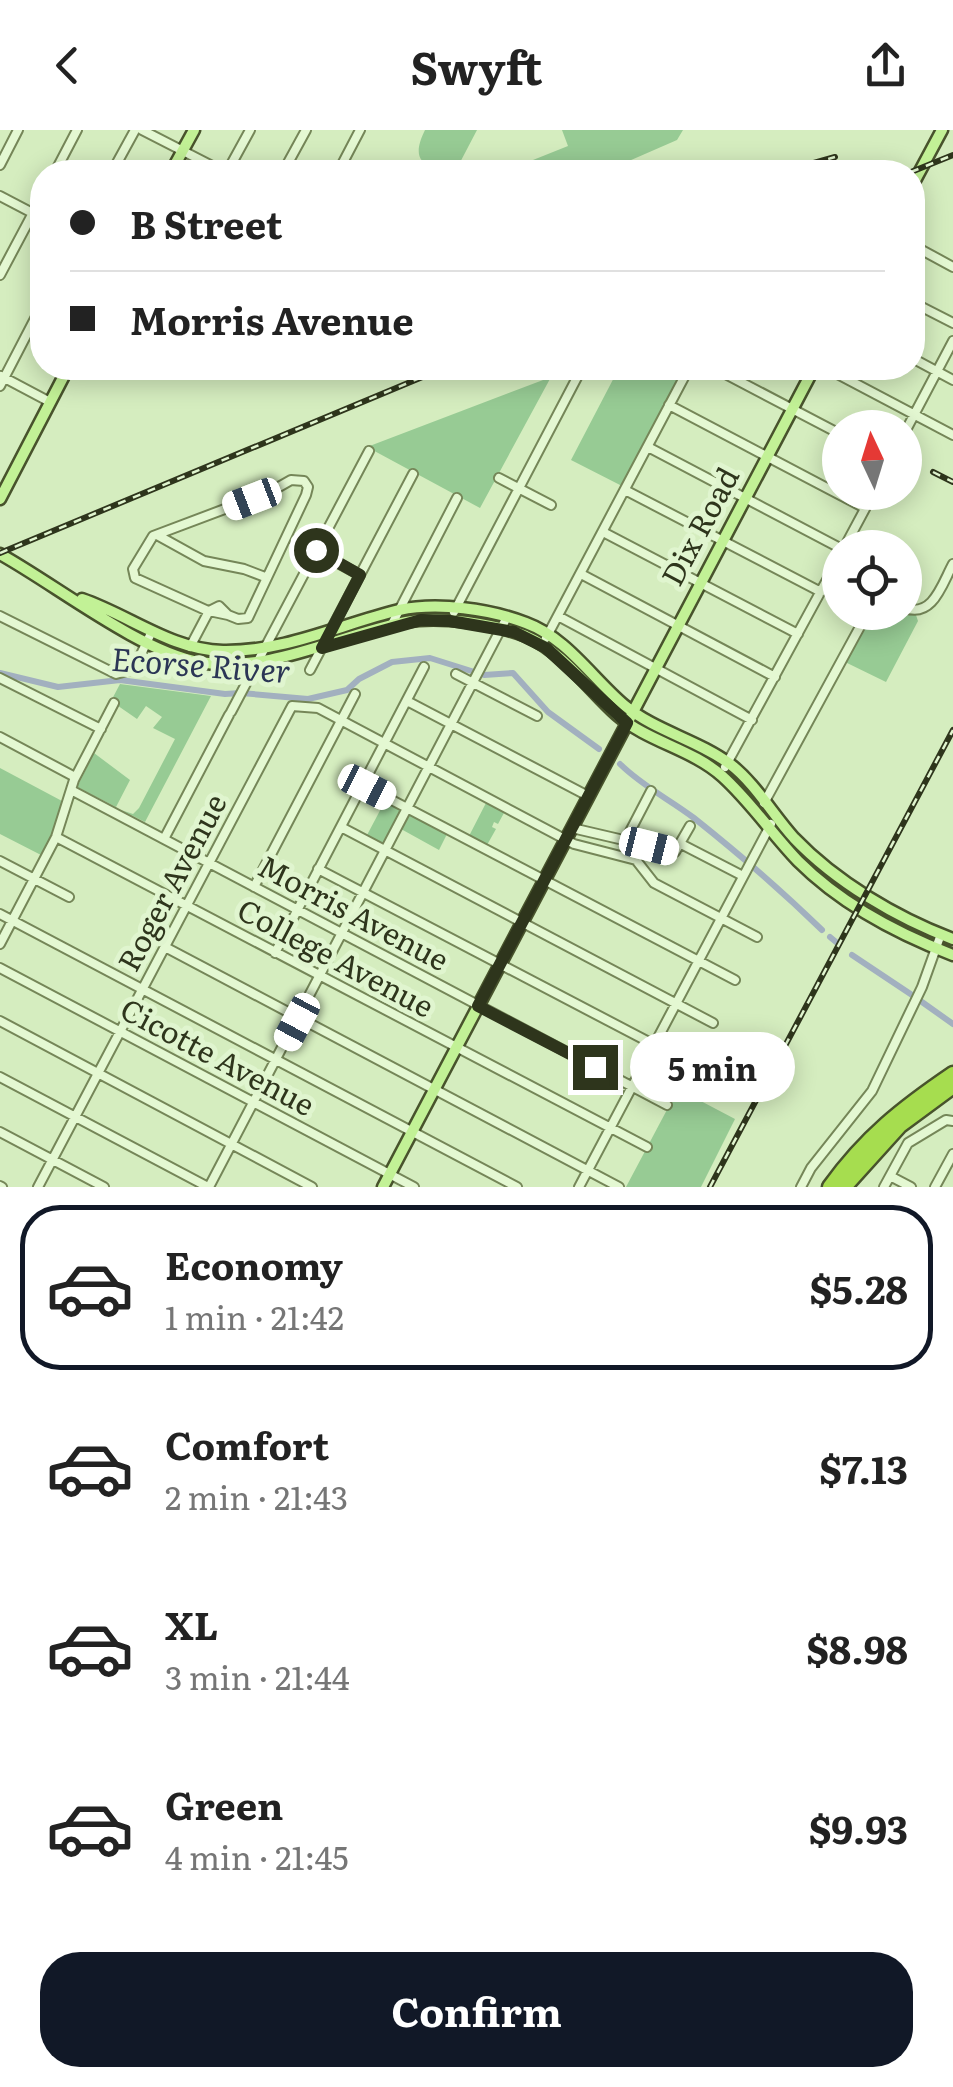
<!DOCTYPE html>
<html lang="en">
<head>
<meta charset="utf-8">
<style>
	body { margin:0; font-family:Literata,serif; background:#f6f6f6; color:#222; height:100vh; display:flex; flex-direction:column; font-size:38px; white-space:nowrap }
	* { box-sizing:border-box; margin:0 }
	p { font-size:32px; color:#767676 }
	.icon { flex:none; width:55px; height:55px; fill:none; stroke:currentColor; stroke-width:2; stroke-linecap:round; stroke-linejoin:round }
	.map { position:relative; height:1057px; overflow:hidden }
	.side { display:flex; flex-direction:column; background:#fff; flex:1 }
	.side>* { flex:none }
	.top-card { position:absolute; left:30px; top:30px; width:895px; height:220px; border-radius:40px; box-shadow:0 5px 25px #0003; display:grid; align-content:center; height:220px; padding:0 40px; background:#fff }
	.needle { width:65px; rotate:356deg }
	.fabs { position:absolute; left:822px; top:280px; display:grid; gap:20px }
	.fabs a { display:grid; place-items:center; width:100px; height:100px; border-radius:50%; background:#fff; box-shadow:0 5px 25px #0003; font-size:50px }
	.end { position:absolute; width:45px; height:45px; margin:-22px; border:12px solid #2e351c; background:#fff; box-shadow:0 0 0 5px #fff }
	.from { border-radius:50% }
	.bubble { position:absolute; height:70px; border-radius:35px; background:#fff; box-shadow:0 5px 25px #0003; font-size:32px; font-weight:700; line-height:70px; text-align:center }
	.car { position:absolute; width:30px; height:60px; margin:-30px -15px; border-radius:12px; box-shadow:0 0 8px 2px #0007; background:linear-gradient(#fff 24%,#345 0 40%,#fff 0 76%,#345 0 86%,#fff 0) }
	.top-card b { display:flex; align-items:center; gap:35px; height:95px; font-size:38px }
	.top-card b+b { border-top:2px solid #e0e0e0 }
	.top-card i { width:25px; height:25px; background:#222 }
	ul { padding:18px 0 0; list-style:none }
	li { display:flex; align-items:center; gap:30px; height:165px; margin:0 20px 15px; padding:0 20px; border:5px solid transparent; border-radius:40px }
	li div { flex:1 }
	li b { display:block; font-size:38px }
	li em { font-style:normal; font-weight:700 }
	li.active { border-color:#111827 }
	li>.icon { width:90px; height:90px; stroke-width:1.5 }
	.action { display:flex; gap:20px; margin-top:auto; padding:20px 40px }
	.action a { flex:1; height:115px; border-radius:40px; background:#111827; color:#fff; font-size:40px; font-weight:700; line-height:115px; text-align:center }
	header { display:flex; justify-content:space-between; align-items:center; height:130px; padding:0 40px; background:#fff; font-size:45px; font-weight:700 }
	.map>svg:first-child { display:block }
</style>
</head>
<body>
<header><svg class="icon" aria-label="back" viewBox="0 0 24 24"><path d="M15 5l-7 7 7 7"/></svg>Swyft<svg class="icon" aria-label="share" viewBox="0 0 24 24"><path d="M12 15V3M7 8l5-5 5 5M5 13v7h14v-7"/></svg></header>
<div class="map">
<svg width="953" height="1057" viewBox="0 0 953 1057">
	<rect width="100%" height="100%" fill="#d5edbf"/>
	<!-- green -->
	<path fill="#97cb94" d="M425 0H477L455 42C428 38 408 34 425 0Z
		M562 0H683L677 10 622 34 623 42H503L568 16Z
		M619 238H684L622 356 571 330Z
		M551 247 480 378 367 317Z
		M905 480 916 485 918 491 886 552 845 532 872 483Z
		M120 554 211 566 145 692 121 680 133 684 139 678 175 609 153 598 162 587 146 576 137 589 111 571Z
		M94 623 130 650 116 677 77 657Z
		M0 638 62 671 52 704 41 725 0 704Z
		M385 671 404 682 383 716 366 707Z
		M487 671 505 681 498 694 494 692 492 697 496 699 487 715 469 706Z
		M409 684 447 704 439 720 401 699Z
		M678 959 735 989 701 1057H626Z"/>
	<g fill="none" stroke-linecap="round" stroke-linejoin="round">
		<!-- river -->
		<path stroke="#a2b0bf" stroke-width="6" d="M0 543 58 557 120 550 225 564 241 563 308 569 347 560 359 549 392 532 430 528 484 545 513 543 548 582 599 619
			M620 634C642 656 669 669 694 688 738 723 782 761 822 800
			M830 807 836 812
			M852 825 912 865
			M922 872 953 894"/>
		<defs>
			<path id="minor" d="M142 0 224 42
				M0 35 18 0
				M55 42 77 0
				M112 42 135 0
				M227 42 250 0
				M283 42 306 0
				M338 42 360 0
				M0 66 42 88
				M912 121 918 118 953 137
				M0 145 42 66
				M912 172 953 193
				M912 228 953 250
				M714 238 840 304
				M826 238 953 305
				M1 246 50 272
				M0 256 42 175
				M669 275 865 378
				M905 302 953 211
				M648 317 840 418
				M499 348 551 375
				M625 360 821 462
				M603 402 798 504
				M157 405 204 431 244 439 265 447
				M295 410 360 445
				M844 418 874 362
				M581 444 775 547
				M905 478C933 488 942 454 953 434
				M454 482 582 238
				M0 486 116 544 134 539 152 501
				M558 486 752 590
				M391 496 457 368
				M546 508 689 238
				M190 517 209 481 219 476 228 485 209 481H208L135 448 133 439 153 406 270 362 291 350 304 351 308 357 306 365 248 488 238 489 228 485
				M310 540 413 344
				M456 544 537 586
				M0 548 101 599
				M407 571 588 666
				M231 582 369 321
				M0 607 75 647
				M725 637 840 426
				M363 655 735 850
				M71 660 667 975
				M764 673 868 482
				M341 697 713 893
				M572 698 675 722 690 696
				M56 707 647 1017
				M164 709 229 585
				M625 711 651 661
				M681 714 743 746
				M0 731 69 767
				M318 739 691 934
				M254 757 355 564
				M0 784 517 1057
				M0 814 56 707 74 650 114 573
				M165 817 619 1057
				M275 823 424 537
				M0 838 414 1057
				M0 891 312 1057
				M0 947 208 1057
				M0 1002 104 1057
				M890 1046 911 1057
				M0 1056 2 1057
				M38 1057 292 576 318 578 574 714 636 730 654 753 757 807
				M209 1057 507 487
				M579 1057 771 694
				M801 1057 811 1038 872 961 922 857 941 804
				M884 1057 908 1013 946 990 953 991
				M935 1057 953 1024"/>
			<path id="major" d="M171 42 194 0
				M912 56 942 0
				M0 369 68 238
				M0 424C56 455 139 521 199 532 271 544 338 505 406 492 439 485 495 494 526 506 562 521 589 560 617 585 648 612 692 619 722 646 750 671 772 704 798 731 840 773 898 804 953 825
				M82 469C129 485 172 520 223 521 285 522 341 494 399 480 438 472 490 479 526 493 567 508 592 548 624 575 655 601 698 610 730 634 755 653 773 685 794 708 836 752 897 788 953 809
				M383 1057 814 238"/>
			<path id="highway" d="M830 1057C866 1007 903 978 953 944
				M844 1057 900 995 953 956"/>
		</defs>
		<!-- minor casing -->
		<use href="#minor" stroke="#758658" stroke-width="12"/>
		<!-- major casing -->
		<use href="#major" stroke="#48532c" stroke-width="15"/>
		<!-- highway casing -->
		<use href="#highway" stroke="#48532c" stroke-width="19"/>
		<!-- minor -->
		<use href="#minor" stroke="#e4f8d2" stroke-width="8"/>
		<!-- major -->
		<use href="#major" stroke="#c2f196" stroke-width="10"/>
		<!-- highway -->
		<use href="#highway" stroke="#a6dd4f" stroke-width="14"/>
		<defs>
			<path id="rail" d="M782 42 835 27
				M911 42 953 25
				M933 342 953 352
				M0 423 444 238
				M710 1057 953 600"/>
		</defs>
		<!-- rail casing -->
		<use href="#rail" stroke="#2e351c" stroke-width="6"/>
		<!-- rail -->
		<use href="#rail" stroke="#e0f5cf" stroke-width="2.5" stroke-dasharray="8" stroke-linecap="butt"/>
	</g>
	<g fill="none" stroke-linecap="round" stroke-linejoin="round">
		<!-- route -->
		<path stroke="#2e351c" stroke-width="12" d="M316 420 360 445 322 518 421 490 450 491 514 502 546 518 627 593 478 876 595 937"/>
	</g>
	<g text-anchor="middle" stroke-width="10" stroke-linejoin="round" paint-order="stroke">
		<!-- street labels -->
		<g font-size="30" fill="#2e351c" stroke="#e0f5cf">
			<text transform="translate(701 397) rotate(-62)" y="10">Dix Road</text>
			<text transform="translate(173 753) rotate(-62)" y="10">Roger Avenue</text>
			<text transform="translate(353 784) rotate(28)" y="10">Morris Avenue</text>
			<text transform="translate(335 829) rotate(28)" y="10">College Avenue</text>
			<text transform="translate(217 928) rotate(28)" y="10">Cicotte Avenue</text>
		</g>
		<!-- water labels -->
		<g font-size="32" font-style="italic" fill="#2b3555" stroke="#e0f5cf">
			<text transform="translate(201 536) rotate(4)" y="11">Ecorse River</text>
		</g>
	</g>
</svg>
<div class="fabs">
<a><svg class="needle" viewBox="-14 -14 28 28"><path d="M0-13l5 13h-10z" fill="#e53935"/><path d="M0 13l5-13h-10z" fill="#767676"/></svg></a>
<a><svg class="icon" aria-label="locate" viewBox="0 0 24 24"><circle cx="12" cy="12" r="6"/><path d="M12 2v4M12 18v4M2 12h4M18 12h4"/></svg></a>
</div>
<i class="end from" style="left:316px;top:420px"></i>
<i class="end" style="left:595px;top:937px"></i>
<div class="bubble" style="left:630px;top:902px;width:165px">5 min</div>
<i class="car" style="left:252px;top:369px;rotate:249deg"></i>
<i class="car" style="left:367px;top:657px;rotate:117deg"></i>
<i class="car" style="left:649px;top:716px;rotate:104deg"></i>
<i class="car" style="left:297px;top:892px;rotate:208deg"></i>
<div class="top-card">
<b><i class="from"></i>B Street</b>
<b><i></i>Morris Avenue</b>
</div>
</div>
<section class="side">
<ul>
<li class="active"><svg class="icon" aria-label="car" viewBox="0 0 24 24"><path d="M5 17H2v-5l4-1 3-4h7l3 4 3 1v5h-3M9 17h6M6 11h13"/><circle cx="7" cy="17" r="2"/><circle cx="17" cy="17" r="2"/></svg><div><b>Economy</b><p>1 min · 21:42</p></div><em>$5.28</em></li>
<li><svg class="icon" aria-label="car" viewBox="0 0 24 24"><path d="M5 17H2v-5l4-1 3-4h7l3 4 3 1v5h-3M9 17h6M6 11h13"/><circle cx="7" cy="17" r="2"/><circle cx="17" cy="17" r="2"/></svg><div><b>Comfort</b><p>2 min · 21:43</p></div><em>$7.13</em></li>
<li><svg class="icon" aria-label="car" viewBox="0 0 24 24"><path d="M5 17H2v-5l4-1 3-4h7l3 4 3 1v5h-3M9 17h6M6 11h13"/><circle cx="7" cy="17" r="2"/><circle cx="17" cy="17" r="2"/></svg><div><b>XL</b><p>3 min · 21:44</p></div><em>$8.98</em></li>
<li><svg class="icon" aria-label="car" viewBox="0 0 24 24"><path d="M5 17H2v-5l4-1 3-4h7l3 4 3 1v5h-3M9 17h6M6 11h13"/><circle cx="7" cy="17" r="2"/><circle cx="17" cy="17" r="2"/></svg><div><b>Green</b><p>4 min · 21:45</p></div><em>$9.93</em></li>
</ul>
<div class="action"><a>Confirm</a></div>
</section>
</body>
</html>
